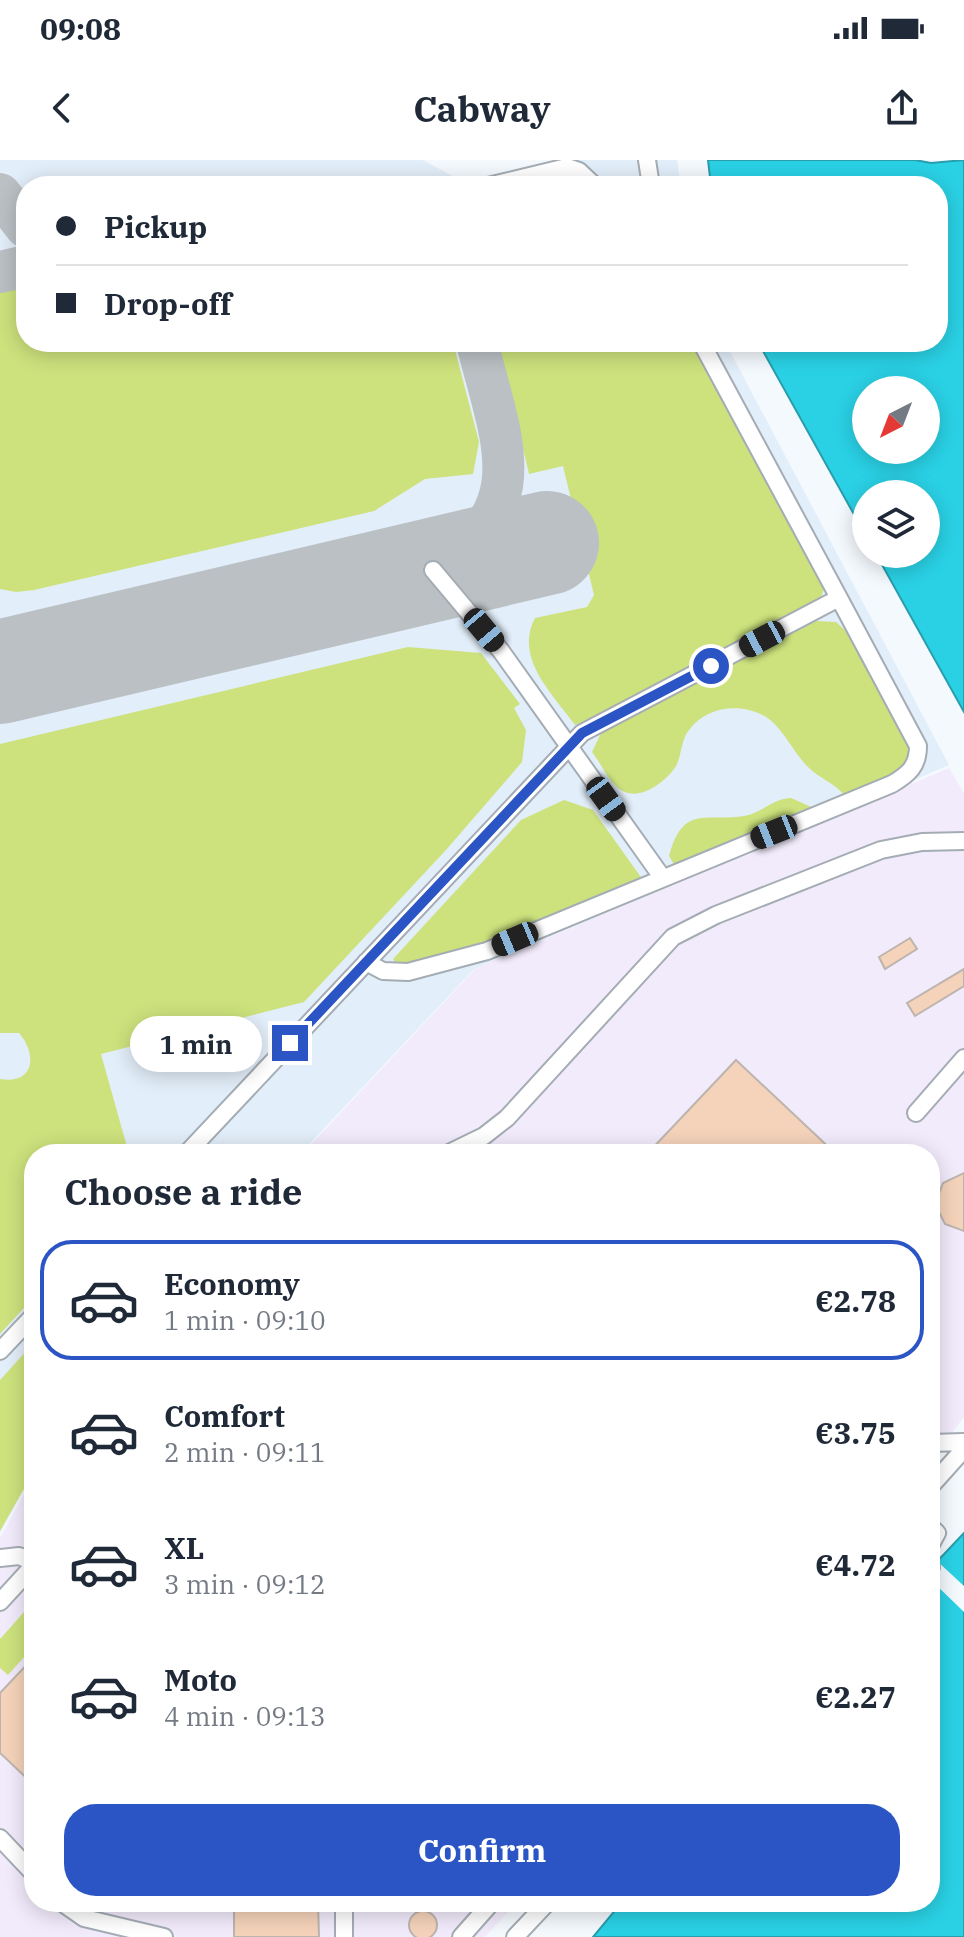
<!DOCTYPE html>
<html lang="en">
<head>
<meta charset="utf-8">
<style>
	body { margin:0; font-family:"IBM Plex Serif",serif; background:#f6f6f7; color:#1f2937; height:100vh; display:flex; flex-direction:column; font-size:30px; white-space:nowrap }
	* { box-sizing:border-box; margin:0 }
	p { font-size:26px; color:#747a83 }
	.icon { flex:none; width:44px; height:44px; fill:none; stroke:currentColor; stroke-width:2; stroke-linecap:round; stroke-linejoin:round }
	.map { position:relative; flex:1; overflow:hidden }
	.details { position:absolute; left:24px; top:984px; width:916px; height:768px; display:flex; flex-direction:column; background:#fff; border-radius:32px; box-shadow:0 4px 20px #0003 }
	.details>* { flex:none }
	.banner { position:absolute; left:16px; top:16px; width:932px; height:176px; border-radius:32px; box-shadow:0 4px 20px #0003; display:grid; align-content:center; height:176px; padding:0 40px; background:#fff }
	.needle { width:52px; rotate:222deg }
	.buttons { position:absolute; left:852px; top:216px; display:grid; gap:16px }
	.buttons a { display:grid; place-items:center; width:88px; height:88px; border-radius:50%; background:#fff; box-shadow:0 4px 20px #0003; font-size:40px }
	.end { position:absolute; width:36px; height:36px; margin:-18px; border:10px solid #2b55c4; background:#fff; box-shadow:0 0 0 4px #fff }
	.from { border-radius:50% }
	.bubble { position:absolute; height:56px; border-radius:28px; background:#fff; box-shadow:0 4px 20px #0003; font-size:26px; font-weight:700; line-height:56px; text-align:center }
	.car { position:absolute; width:24px; height:48px; margin:-24px -12px; border-radius:10px; box-shadow:0 0 6px 2px #0007; background:linear-gradient(#222 24%,#8ab4d8 0 40%,#222 0 76%,#8ab4d8 0 86%,#222 0) }
	.banner b { display:flex; align-items:center; gap:28px; height:76px; font-size:30px }
	.banner b+b { border-top:2px solid #e0e1e3 }
	.banner i { width:20px; height:20px; background:#1f2937 }
	ul { padding:0; list-style:none }
	li { display:flex; align-items:center; gap:24px; height:120px; margin:0 16px 12px; padding:0 24px; border:4px solid transparent; border-radius:32px }
	li div { flex:1 }
	li b { display:block; font-size:30px }
	li em { font-style:normal; font-weight:700 }
	li.on { border-color:#2b55c4 }
	li>.icon { width:72px; height:72px; stroke-width:1.5 }
	h2 { padding:0 40px; font-size:36px; line-height:96px }
	.cta { display:flex; gap:16px; margin-top:auto; padding:16px 40px }
	.cta a { flex:1; height:92px; border-radius:32px; background:#2b55c4; color:#fff; font-size:32px; font-weight:700; line-height:92px; text-align:center }
	.status { display:flex; justify-content:space-between; align-items:center; height:56px; padding:0 40px; background:#fff; direction:ltr }
	.status svg { height:22px; fill:currentColor }
	header { display:flex; justify-content:space-between; align-items:center; height:104px; padding:0 40px; background:#fff; font-size:36px; font-weight:700 }
	.map>svg:first-child { display:block }
</style>
</head>
<body>
<div class="status"><b>09:08</b><svg viewBox="0 0 49 12"><path d="M0 12V9h3v3zM5 12V6h3v6zM10 12V3h3v9zM15 12V0h3v12zM26 1h20v11H26zM47 4h2v5h-2z"/></svg></div>
<header><svg class="icon" aria-label="back" viewBox="0 0 24 24"><path d="M15 5l-7 7 7 7"/></svg>Cabway<svg class="icon" aria-label="share" viewBox="0 0 24 24"><path d="M12 15V3M7 8l5-5 5 5M5 13v7h14v-7"/></svg></header>
<div class="map">
<svg width="964" height="1777" viewBox="0 0 964 1777">
	<rect width="100%" height="100%" fill="#f4f9fe"/>
	<!-- built -->
	<path fill="#e2eef9" d="M0 0H423L469 25 565 0H677L681 26H26V182H725L949 605 474 809 300 994H34V1311L0 1373Z"/>
	<!-- industrial -->
	<path fill="#f2ebfc" d="M949 608 964 633V1257L937 1292 930 1294V994H302L476 808Z
		M34 1315V1742H517L485 1777H0V1378Z"/>
	<!-- green -->
	<path fill="#cde27d" d="M26 126V182H453L479 282 473 314 425 319 374 351 34 430 16 432 0 429V132Z
		M498 182H693L825 426 820 440 617 548 575 565C552 533 514 498 535 458L587 447 594 435 563 306 529 314Z
		M816 461 836 462 847 472 913 591 901 615 846 637C835 623 820 619 808 607 793 592 783 568 766 557 742 542 706 546 689 570 680 581 682 599 674 609 662 625 635 644 617 627 607 618 600 602 592 592L602 571Z
		M408 487 481 493 520 544 514 548 526 570 522 602 446 690 304 842 101 894 129 994H34V1137L0 1174V919C34 925 38 895 19 873H0V584Z
		M791 638 818 650 675 706 669 696C683 644 705 662 744 656 763 653 771 639 791 638Z
		M564 640 593 650 643 720 473 792 397 806 393 799 521 660Z
		M29 1188H34V1311L0 1371V1220Z
		M24 1452 34 1461V1486L8 1515 0 1508V1479Z"/>
	<!-- water -->
	<path fill="#2ad1e5" stroke="#289dac" stroke-width="2" fill-rule="evenodd" d="M708 0H915L931 3 964 0V552L876 394H926V334H866V376L758 182H938V26H711ZM866 230H926V290H866Z
		M964 1373V1777H593L622 1742H930V1409Z"/>
	<!-- pier -->
	<path fill="#f4f9fe" d="M937 1401 964 1426V1452L930 1419V1409Z"/>
	<g fill="none" stroke-linecap="round" stroke-linejoin="round">
		<!-- taxiway -->
		<path stroke="#bbc0c4" stroke-width="42" d="M0 34 26 67
			M0 112 26 106
			M433 410C539 350 500 278 477 182
			M0 487 23 495 74 493"/>
		<!-- runway -->
		<path stroke="#bbc0c4" stroke-width="104" d="M0 512 547 383"/>
	</g>
	<!-- building -->
	<path fill="#f5d3ba" stroke="#bdb4ad" stroke-width="2" d="M910 778 917 789 885 809 879 797Z
		M964 809V826L915 856 907 843Z
		M736 900 836 994H647Z
		M964 1013V1071L945 1064 935 1044 943 1023Z
		M34 1497V1625L0 1593V1533Z
		M234 1742H318L319 1777H234Z
		M409 1765a14 14 0 1 1 28 0a14 14 0 1 1-28 0Z"/>
	<g fill="none" stroke-linecap="round" stroke-linejoin="round">
		<defs>
			<path id="minor" d="M647 0 651 26
				M488 26 567 7 579 11 595 26
				M701 182 839 438
				M433 410 501 491 662 717
				M916 953 964 898
				M186 994 582 573 839 438 918 586C918 606 909 614 892 624L487 791 408 812 383 811 366 802
				M447 994 484 976 507 958 673 777 716 755 881 690 922 682 964 681
				M0 1191 34 1155
				M930 1283 964 1282
				M930 1327 964 1289
				M930 1366 937 1373 930 1386
				M0 1398 19 1396 34 1402
				M930 1405 931 1407
				M0 1442 34 1405
				M0 1678 34 1714
				M61 1742 84 1758 164 1777
				M344 1742V1777
				M461 1777 492 1742
				M515 1777 548 1742"/>
		</defs>
		<!-- minor casing -->
		<use href="#minor" stroke="#a4acb4" stroke-width="20"/>
		<!-- minor -->
		<use href="#minor" stroke="#fff" stroke-width="16"/>
	</g>
	<g fill="none" stroke-linecap="round" stroke-linejoin="round">
		<!-- route -->
		<path stroke="#2b55c4" stroke-width="10" d="M290 883 582 573 711 506"/>
	</g>
</svg>
<div class="buttons">
<a><svg class="needle" viewBox="-14 -14 28 28"><path d="M0-13l5 13h-10z" fill="#e53935"/><path d="M0 13l5-13h-10z" fill="#747a83"/></svg></a>
<a><svg class="icon" aria-label="layers" viewBox="0 0 24 24"><path d="M12 4l9 5-9 5-9-5zM3 14l9 5 9-5"/></svg></a>
</div>
<i class="end from" style="left:711px;top:506px"></i>
<i class="end" style="left:290px;top:883px"></i>
<div class="bubble" style="left:130px;top:856px;width:132px">1 min</div>
<i class="car" style="left:484px;top:470px;rotate:140deg"></i>
<i class="car" style="left:762px;top:479px;rotate:242deg"></i>
<i class="car" style="left:606px;top:639px;rotate:144deg"></i>
<i class="car" style="left:774px;top:672px;rotate:248deg"></i>
<i class="car" style="left:515px;top:779px;rotate:247deg"></i>
<div class="banner">
<b><i class="from"></i>Pickup</b>
<b><i></i>Drop-off</b>
</div>
<section class="details">
<h2>Choose a ride</h2>
<ul>
<li class="on"><svg class="icon" aria-label="car" viewBox="0 0 24 24"><path d="M5 17H2v-5l4-1 3-4h7l3 4 3 1v5h-3M9 17h6M6 11h13"/><circle cx="7" cy="17" r="2"/><circle cx="17" cy="17" r="2"/></svg><div><b>Economy</b><p>1 min · 09:10</p></div><em>€2.78</em></li>
<li><svg class="icon" aria-label="car" viewBox="0 0 24 24"><path d="M5 17H2v-5l4-1 3-4h7l3 4 3 1v5h-3M9 17h6M6 11h13"/><circle cx="7" cy="17" r="2"/><circle cx="17" cy="17" r="2"/></svg><div><b>Comfort</b><p>2 min · 09:11</p></div><em>€3.75</em></li>
<li><svg class="icon" aria-label="car" viewBox="0 0 24 24"><path d="M5 17H2v-5l4-1 3-4h7l3 4 3 1v5h-3M9 17h6M6 11h13"/><circle cx="7" cy="17" r="2"/><circle cx="17" cy="17" r="2"/></svg><div><b>XL</b><p>3 min · 09:12</p></div><em>€4.72</em></li>
<li><svg class="icon" aria-label="car" viewBox="0 0 24 24"><path d="M5 17H2v-5l4-1 3-4h7l3 4 3 1v5h-3M9 17h6M6 11h13"/><circle cx="7" cy="17" r="2"/><circle cx="17" cy="17" r="2"/></svg><div><b>Moto</b><p>4 min · 09:13</p></div><em>€2.27</em></li>
</ul>
<div class="cta"><a>Confirm</a></div>
</section>
</div>
</body>
</html>
